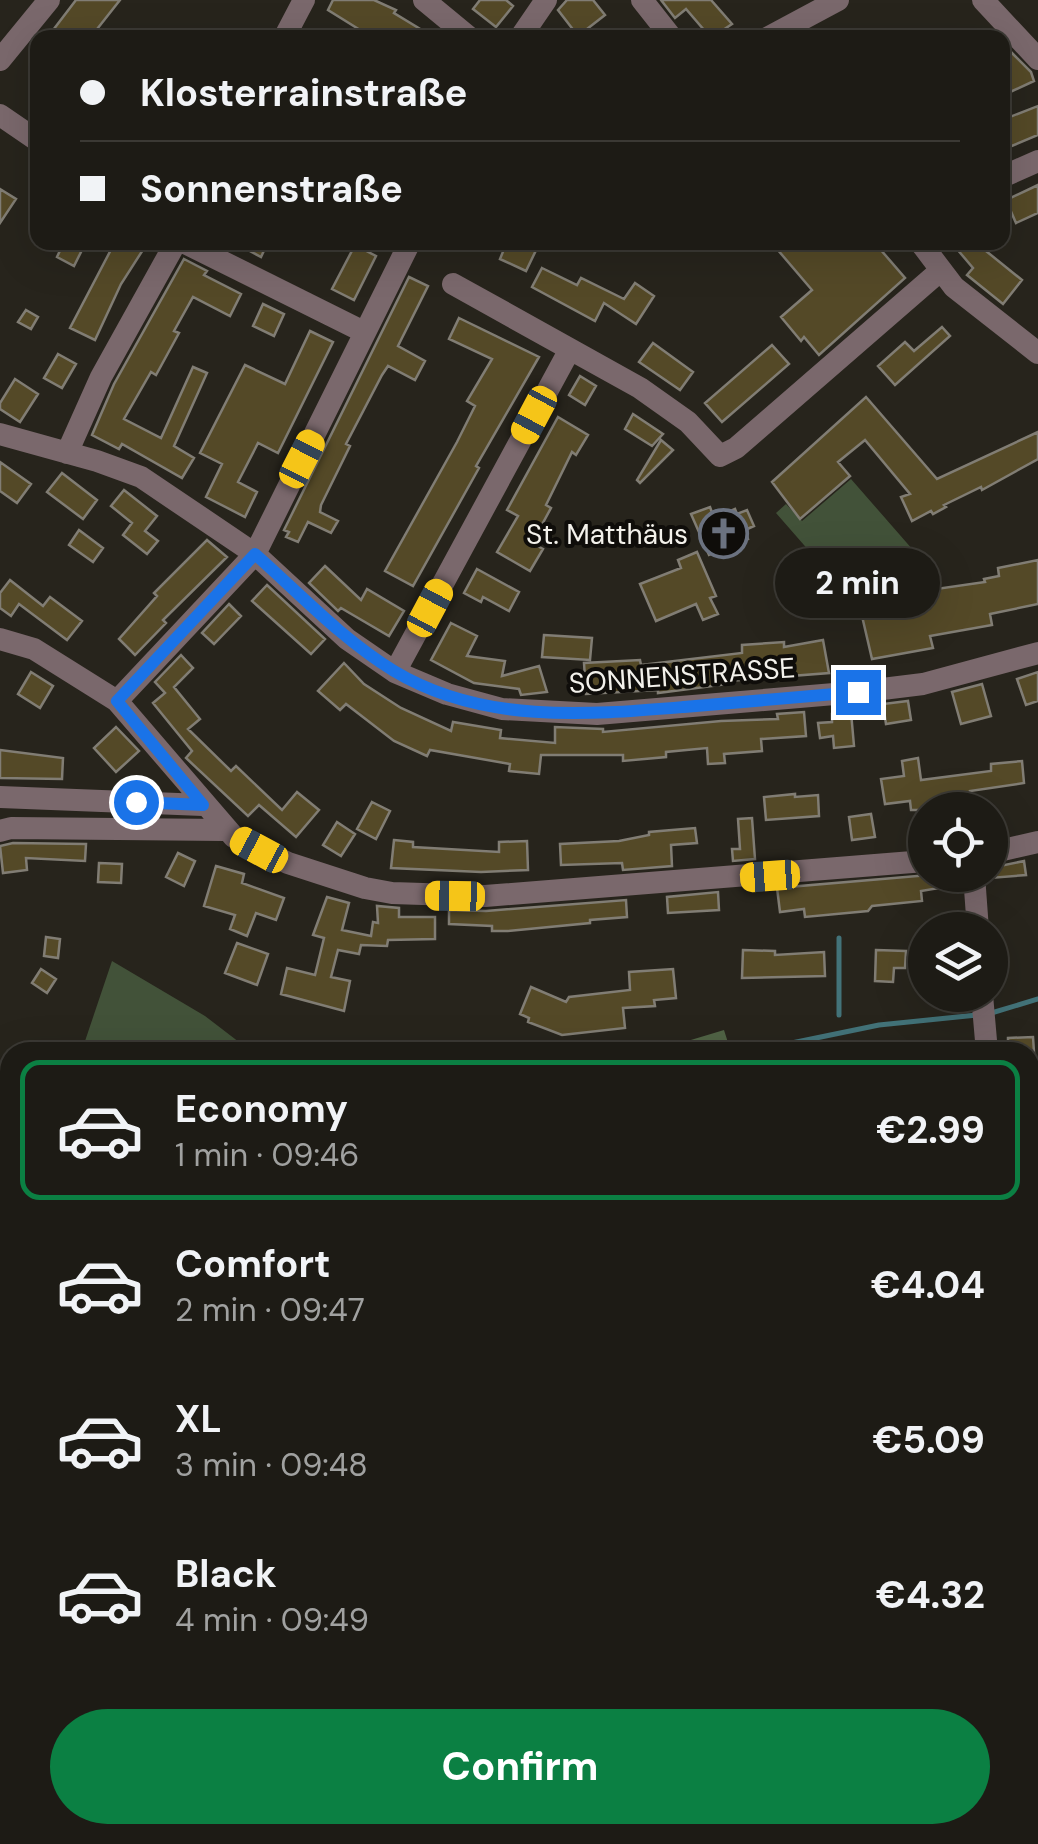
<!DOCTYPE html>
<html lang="en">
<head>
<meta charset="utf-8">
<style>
	body { margin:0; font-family:"DM Sans",sans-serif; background:#2a2822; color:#f1f3f6; height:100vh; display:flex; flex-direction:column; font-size:38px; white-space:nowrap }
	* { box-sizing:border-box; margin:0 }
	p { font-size:32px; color:#a0a1a0 }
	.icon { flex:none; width:55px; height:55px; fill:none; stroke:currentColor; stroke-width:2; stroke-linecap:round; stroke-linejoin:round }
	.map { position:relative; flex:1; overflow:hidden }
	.drawer { position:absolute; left:0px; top:1042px; width:1040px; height:802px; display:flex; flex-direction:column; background:#1d1b15; border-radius:30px 30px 0 0; box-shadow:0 10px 40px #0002,0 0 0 2px #3b3934 }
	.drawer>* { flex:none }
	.hud { position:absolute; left:30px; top:30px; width:980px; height:220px; border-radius:20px; box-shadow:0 10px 40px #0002,0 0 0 2px #3b3934; display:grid; align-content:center; height:220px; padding:0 50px; background:#1d1b15 }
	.tools { position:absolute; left:908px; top:792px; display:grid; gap:20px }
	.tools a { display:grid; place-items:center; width:100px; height:100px; border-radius:50%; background:#1d1b15; box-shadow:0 10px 40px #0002,0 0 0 2px #3b3934; font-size:50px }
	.end { position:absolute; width:45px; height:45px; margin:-22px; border:12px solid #1a73e8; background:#fff; box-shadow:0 0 0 5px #fff }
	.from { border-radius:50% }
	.bubble { position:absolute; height:70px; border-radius:35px; background:#1d1b15; box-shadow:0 10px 40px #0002,0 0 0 2px #3b3934; font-size:32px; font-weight:700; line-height:70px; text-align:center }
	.car { position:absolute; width:30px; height:60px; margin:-30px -15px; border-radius:12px; box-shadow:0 0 8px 2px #0007; background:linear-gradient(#f5c518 24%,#345 0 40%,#f5c518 0 76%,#345 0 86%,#f5c518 0) }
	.hud b { display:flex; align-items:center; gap:35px; height:95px; font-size:38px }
	.hud b+b { border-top:2px solid #3b3934 }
	.hud i { width:25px; height:25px; background:#f1f3f6 }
	ul { padding:18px 0 0; list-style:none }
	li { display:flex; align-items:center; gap:30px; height:140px; margin:0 20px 15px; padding:0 30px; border:5px solid transparent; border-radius:20px }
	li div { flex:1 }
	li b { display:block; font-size:38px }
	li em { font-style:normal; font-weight:700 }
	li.active { border-color:#0b8043 }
	li>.icon { width:90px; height:90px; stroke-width:1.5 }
	.cta { display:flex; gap:20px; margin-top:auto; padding:20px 50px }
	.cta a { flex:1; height:115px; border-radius:60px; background:#0b8043; color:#fff; font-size:40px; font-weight:700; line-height:115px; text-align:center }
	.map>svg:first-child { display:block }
</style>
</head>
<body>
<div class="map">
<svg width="1038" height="1844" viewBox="0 0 1038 1844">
	<rect width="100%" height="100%" fill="#27241c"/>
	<!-- green -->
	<path fill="#425239" d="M851 479 920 558 871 601 848 575 838 584 776 513 786 504 802 521Z
		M112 961 205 1016 252 1052H90L83 1047Z
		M869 1042H891V1052H817Z
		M0 1353H10V1441H0Z
		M537 1835H592L587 1844H532Z"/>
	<!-- forest -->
	<path fill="#506345" d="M724 1030 731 1052H651Z
		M10 1121V1290L0 1291V1131Z"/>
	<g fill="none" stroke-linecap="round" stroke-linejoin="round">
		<!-- stream -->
		<path stroke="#437379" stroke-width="5" d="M988 1014 1038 999
			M839 1015V938
			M748 1052 879 1025 977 1015
			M0 1178 10 1167"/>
	</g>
	<!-- building -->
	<path fill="#544927" stroke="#817d74" stroke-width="2.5" d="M76 0H120L90 38H47Z
		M333 0H374L396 10 394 13 435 38H373L328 10Z
		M480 0H506L513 6 496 27 473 9Z
		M567 0H593L605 15 578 36 558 10Z
		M661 0H711L732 24 711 38 686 9 675 18Z
		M1011 52 1031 72 1034 81 1008 93 1002 89V56Z
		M1038 106V135L1002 150V120Z
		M1038 185V213L1016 223 1006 200Z
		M0 189 16 199 0 223Z
		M64 242H86L74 266 57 257Z
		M115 242H148L121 284 95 340 70 328Z
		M233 242H268L261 257Z
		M507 242H540L526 271 500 259Z
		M771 242H874L905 278 819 355 804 337 801 341 781 317 812 290Z
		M951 242H1005L986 251 1022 280 1003 304 967 275 973 268Z
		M355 245 376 256 354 300 332 289Z
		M184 259 207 271 204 275 241 294 230 316 193 297 174 331 179 333 156 375 151 372 124 419 161 438 193 367 207 373 174 446 194 458 182 478 122 444 119 449 92 435 114 384Z
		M542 268 577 285 581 278 624 299 635 283 654 296 636 324 604 303 595 321 532 287Z
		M409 277 428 286 398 346 425 361 415 380 388 366 382 375 346 444 350 446 321 505 320 512 338 521 331 533 308 522 298 542 286 537 289 532 284 530Z
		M263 304 284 314 274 336 253 326Z
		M26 310 38 317 31 329 18 322Z
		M459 318 539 357 476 466 479 468 413 586 385 571 457 442 475 406 467 401 492 359 449 339Z
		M942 327 950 336 895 385 878 366 905 342 914 351Z
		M310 331 333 342 278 453 258 443 238 482 257 492 245 517 206 497 222 464 200 453 245 365 285 384Z
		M653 343 693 372 680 390 639 362Z
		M772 345 789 364 722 422 705 403Z
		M58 354 76 364 62 388 44 378Z
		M580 376 596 386 585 405 569 395Z
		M15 379 38 394 20 422 0 409V403Z
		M866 397 937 479 1038 432V459L982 490 981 487 944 505 946 507 933 514 931 511 912 521 901 497 910 494 865 440 838 462 850 476 800 519 772 482Z
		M633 414 663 434 652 446 625 429Z
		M558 417 588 435 576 455 572 452 546 505 551 508 532 543 543 549 530 571 497 552 518 516 507 510Z
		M661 440 673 450 640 483 637 480Z
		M0 462 31 484 17 503 0 491Z
		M62 473 97 500 83 519 47 492Z
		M124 490 157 516 145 531 158 541 147 554 123 535 132 523 111 506Z
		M710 507 714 518 735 509 737 514 747 510 754 526 745 530 748 539 709 555 691 514Z
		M79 530 103 548 93 562 69 545Z
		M207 540 227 557 163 620 166 623 135 655 119 639 157 596 154 593Z
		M697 552 716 596 710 598 718 614 703 620 696 604 656 621 640 584 681 568 678 560Z
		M1038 560V604L990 614 992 625 930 636 933 648 872 659 862 616 922 605 921 600 937 596 936 589 985 582 984 579 999 576 998 568Z
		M325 566 361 600 367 589 404 611 389 636 341 608 338 611 309 583Z
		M477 569 519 592 509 611 483 597 481 602 464 593Z
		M10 580 43 606 50 597 82 621 67 640 19 604 11 616 0 608V593Z
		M267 585 325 639 311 654 252 601Z
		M229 604 241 616 214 644 202 633Z
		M451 623 477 636 467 656 505 661 502 676 539 666 547 692 521 695 519 689 474 683 431 660Z
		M544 635 592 638 590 660 542 657Z
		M823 640 829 673 728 681V684L658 693V690L586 694 584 663 640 660 641 665 742 653V645L784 642V647Z
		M181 655 193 668 174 687 200 719 188 729 231 771 236 766 282 810 297 792 319 810 296 837 259 805 248 816 186 758 192 751 153 703 165 693 155 682Z
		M344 663 364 684 401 708 451 731 453 722 501 730 500 738 555 743V727L603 729V732L721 721 778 719 777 714 804 712 806 736 761 739 762 751 724 754 725 763 708 764 707 748 666 752V757L623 761V755H541L539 774 509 771 510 764 430 750 427 756 394 741 346 704 340 710 318 691Z
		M31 672 53 686 40 708 18 694Z
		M1038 672V701L1026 705 1017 679Z
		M982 684 991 716 961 724 952 692Z
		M908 701 911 720 886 724 883 704Z
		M851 712 854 746 834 748 833 736 820 738 818 723 832 722V714Z
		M116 727 139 751 116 772 94 748Z
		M0 750 63 758 62 779 0 778Z
		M918 758 921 780 991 771V764L1022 761 1024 783 970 791 972 810H911L910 801 885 804 881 779 904 776 902 761Z
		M795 794V797L818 795 819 816 766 820 764 797Z
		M372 802 390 811 376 839 357 829Z
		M871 814 875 837 852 840 849 817Z
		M752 818 755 859 733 861 732 849H740L738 819Z
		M337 822 355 834 341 856 323 845Z
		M695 828 697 843 671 845 672 866 623 870 622 863 561 865 560 844 619 841 649 835V832Z
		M394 840 413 842V847L499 852V842L527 841 528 870 481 872 391 868Z
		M13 843 86 844 85 861 26 858 27 870 3 873 0 846Z
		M178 853 195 861 184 886 166 877Z
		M1024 861 1026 875 990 878V868Z
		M99 863 122 864 121 883 98 882Z
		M216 866 244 874 242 883 284 898 276 920 256 913 247 936 230 929 235 915 204 906Z
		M929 875H956L957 885 921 891 922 901 872 906 868 911 805 917 804 909 780 912 777 888Z
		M718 892 719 910 668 913 667 897Z
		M327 897 349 903 342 930 371 936 373 922 378 923 377 906 399 908V917H435V939L388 940 387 946 361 945 359 954 338 950 331 977 350 981 344 1011 281 994 287 968 315 975 324 938 313 935Z
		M626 900 627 917 590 920V923L508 931H492V926L449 924V910L486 911Z
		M46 937 60 939 58 958 44 956Z
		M237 943 268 954 257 985 225 973Z
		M743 950 775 951V955L824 952 825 976 742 978Z
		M876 950 906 951 905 968H894L893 982 875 981Z
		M1004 951 1007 970 995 972 992 953Z
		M41 969 56 979 47 993 32 983Z
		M673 969 676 998 654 1000 655 1006 623 1008 625 1028 562 1035 528 1022 529 1018 520 1014 531 987 566 1002 569 997 630 990 629 972Z
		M1033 1037 1034 1052H1008V1038Z"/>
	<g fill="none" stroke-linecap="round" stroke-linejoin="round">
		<!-- minor -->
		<path stroke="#7a686c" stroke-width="22" d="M424 0 470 38
			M642 0 672 38
			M983 0 1038 59
			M284 38 304 0
			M520 38 546 0
			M767 38 838 0
			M0 60 49 0
			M0 115 38 141
			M1002 177 1038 161
			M183 242 364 332
			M920 242 954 287 1038 353
			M453 284 640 388 688 422 720 456 736 448 940 271
			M0 434 97 461 141 477 255 554 347 639 395 672 447 694 502 709 597 714 858 692 923 684 1038 653
			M67 453 101 377 176 242
			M0 639 34 649 117 701 234 837 288 863 365 888 392 893 485 896 925 861
			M395 672 569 351
			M117 701 255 554 410 242
			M0 797 203 805
			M0 831 11 828 225 830
			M990 853 1038 842
			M974 875 978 930
			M982 995 987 1052
			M1030 1130 1038 1129
			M1030 1285H1038
			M1030 1421 1038 1423
			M1030 1717 1038 1711
			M1001 1835 1007 1844
			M851 1844 864 1835"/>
	</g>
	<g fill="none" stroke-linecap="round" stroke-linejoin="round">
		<!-- route -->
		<path stroke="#1a73e8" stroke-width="12" d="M136 802 203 805 117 701 255 554C300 594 342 639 394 671 482 724 587 715 684 707 742 702 800 697 858 692"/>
	</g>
	<!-- icons -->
	<defs>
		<symbol id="church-ring" viewBox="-11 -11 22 22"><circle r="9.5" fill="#0f0d0a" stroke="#6b7280" stroke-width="1.5"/><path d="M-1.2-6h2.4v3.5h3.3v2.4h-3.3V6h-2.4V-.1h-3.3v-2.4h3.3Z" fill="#6b7280"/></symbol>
	</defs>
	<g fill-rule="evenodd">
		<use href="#church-ring" x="696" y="506" width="55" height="55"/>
	</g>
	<g text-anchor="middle" stroke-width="8" stroke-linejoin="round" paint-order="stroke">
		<!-- poi labels -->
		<g font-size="28" fill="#f3f1eb" stroke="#0f0d0a" text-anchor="end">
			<text x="688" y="544">St. Matthäus</text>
		</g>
		<!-- street labels -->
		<g font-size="28" fill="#f3f1eb" stroke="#0f0d0a">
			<text transform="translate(682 675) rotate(-4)" y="10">SONNENSTRASSE</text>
		</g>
	</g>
</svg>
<div class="tools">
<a><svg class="icon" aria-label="locate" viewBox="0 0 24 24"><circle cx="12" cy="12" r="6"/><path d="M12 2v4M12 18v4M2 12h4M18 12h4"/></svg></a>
<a><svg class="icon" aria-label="layers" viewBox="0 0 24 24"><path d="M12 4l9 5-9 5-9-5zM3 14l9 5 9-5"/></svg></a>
</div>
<i class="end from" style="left:136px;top:802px"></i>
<i class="end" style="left:858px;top:692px"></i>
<div class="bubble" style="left:775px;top:548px;width:165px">2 min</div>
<i class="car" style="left:534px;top:415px;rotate:208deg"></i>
<i class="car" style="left:302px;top:459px;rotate:27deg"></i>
<i class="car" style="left:430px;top:608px;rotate:28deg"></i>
<i class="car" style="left:259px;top:850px;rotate:298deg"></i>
<i class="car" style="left:770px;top:876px;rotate:266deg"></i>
<i class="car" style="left:455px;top:896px;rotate:271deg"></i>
<div class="hud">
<b><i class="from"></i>Klosterrainstraße</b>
<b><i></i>Sonnenstraße</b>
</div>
<section class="drawer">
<ul>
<li class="active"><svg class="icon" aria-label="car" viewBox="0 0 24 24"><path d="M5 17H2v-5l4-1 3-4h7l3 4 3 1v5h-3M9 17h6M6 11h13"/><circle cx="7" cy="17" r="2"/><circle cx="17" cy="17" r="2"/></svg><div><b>Economy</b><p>1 min · 09:46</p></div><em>€2.99</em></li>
<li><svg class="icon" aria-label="car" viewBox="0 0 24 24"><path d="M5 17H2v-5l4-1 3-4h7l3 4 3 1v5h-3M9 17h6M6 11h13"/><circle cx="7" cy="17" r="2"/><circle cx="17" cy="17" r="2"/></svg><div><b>Comfort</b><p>2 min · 09:47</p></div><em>€4.04</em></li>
<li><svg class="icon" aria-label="car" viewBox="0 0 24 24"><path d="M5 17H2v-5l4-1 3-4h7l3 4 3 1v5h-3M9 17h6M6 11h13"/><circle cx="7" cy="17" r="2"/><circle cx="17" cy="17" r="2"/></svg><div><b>XL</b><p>3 min · 09:48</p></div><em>€5.09</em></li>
<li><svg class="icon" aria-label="car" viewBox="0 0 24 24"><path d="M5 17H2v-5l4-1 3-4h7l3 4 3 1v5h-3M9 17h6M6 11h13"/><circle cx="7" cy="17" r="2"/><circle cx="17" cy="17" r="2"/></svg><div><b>Black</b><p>4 min · 09:49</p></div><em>€4.32</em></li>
</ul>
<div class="cta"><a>Confirm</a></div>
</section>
</div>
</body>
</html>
